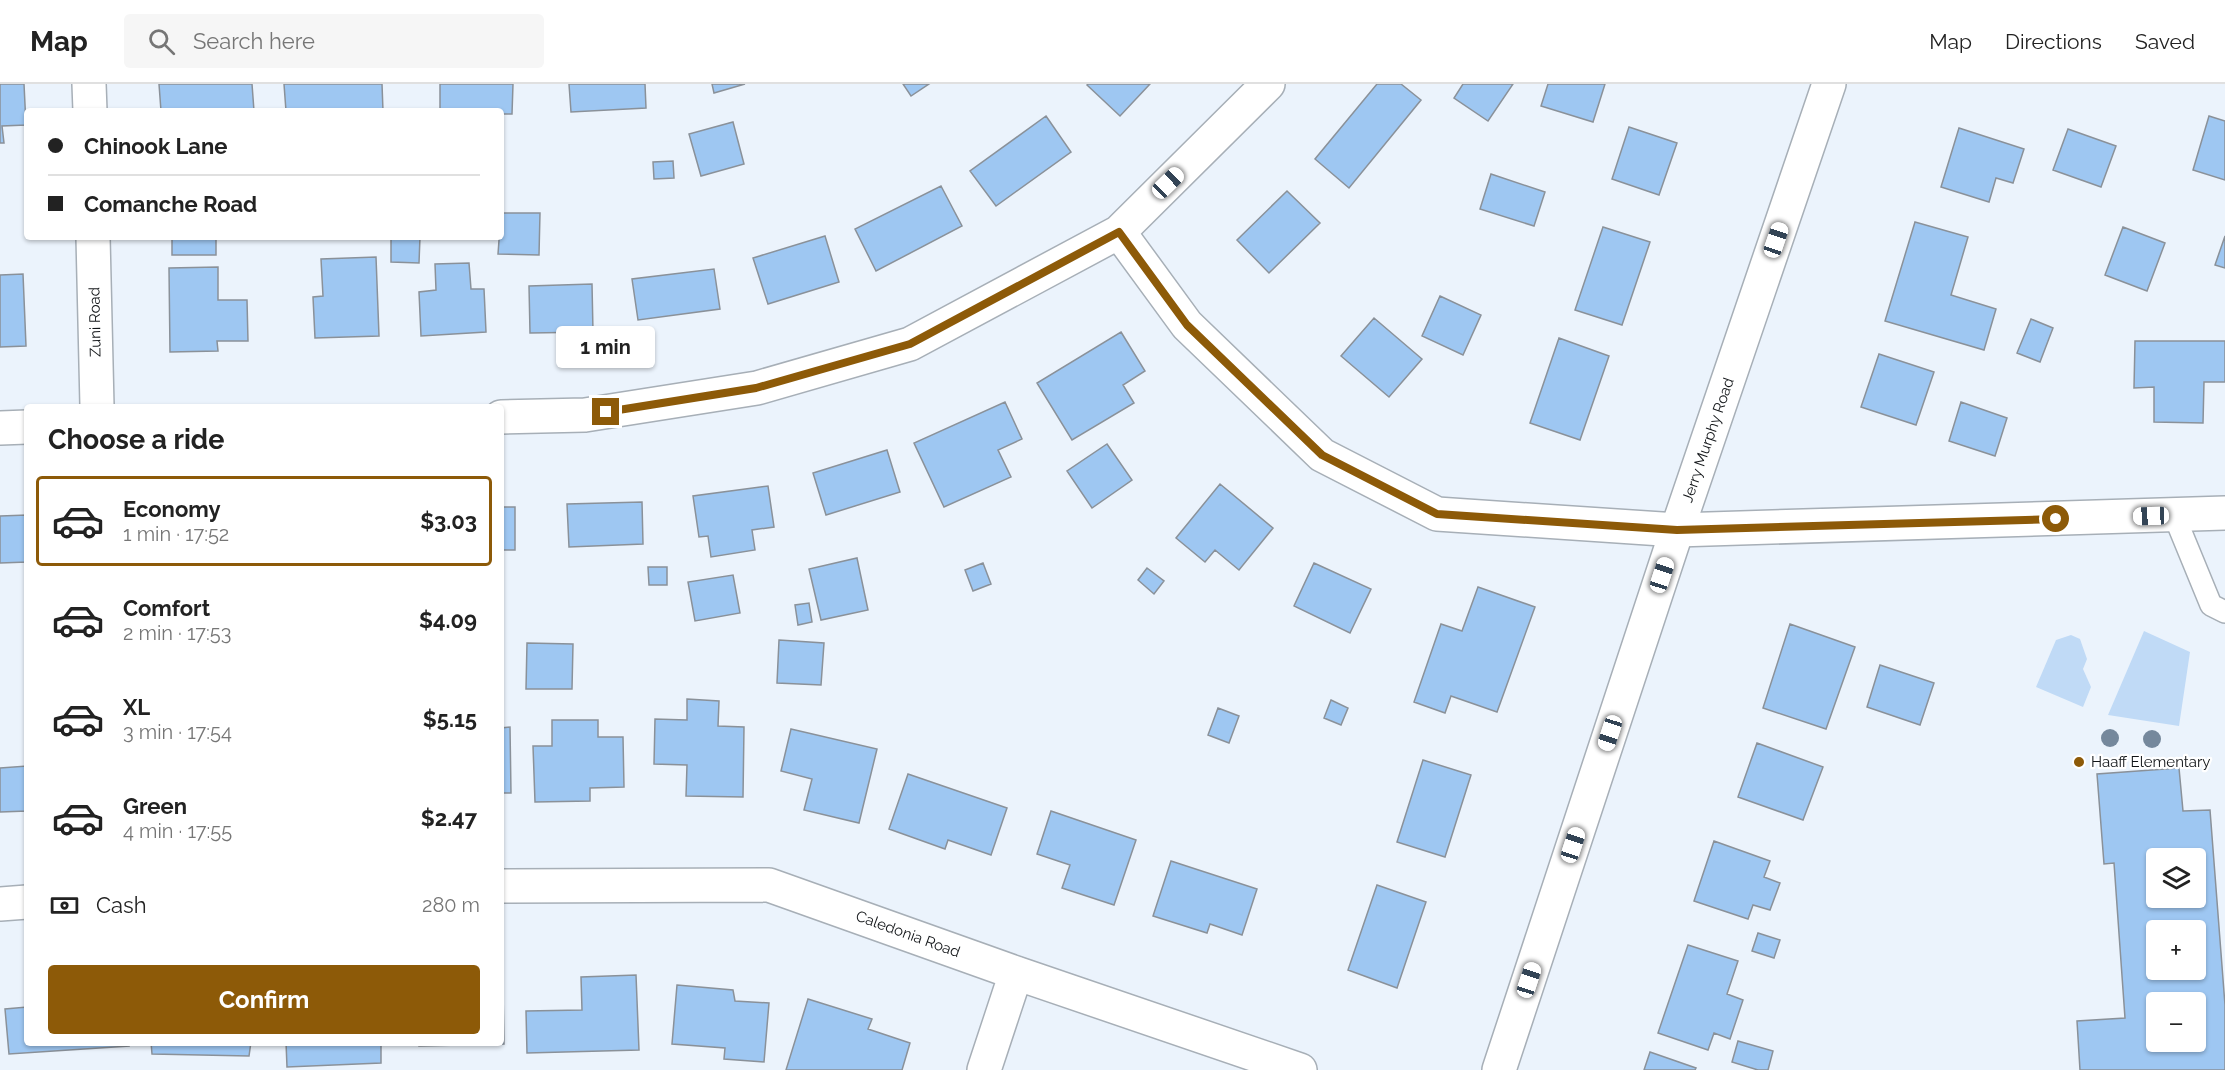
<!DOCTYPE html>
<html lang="en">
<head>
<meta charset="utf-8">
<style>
	body { margin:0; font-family:Raleway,sans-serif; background:#f6f6f6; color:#222; height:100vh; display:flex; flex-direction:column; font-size:22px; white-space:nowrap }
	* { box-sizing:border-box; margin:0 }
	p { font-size:20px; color:#767676 }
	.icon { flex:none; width:33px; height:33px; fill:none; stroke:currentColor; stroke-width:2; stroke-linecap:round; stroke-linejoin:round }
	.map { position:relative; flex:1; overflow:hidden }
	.side { position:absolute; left:24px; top:320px; width:480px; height:642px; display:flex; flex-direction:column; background:#fff; border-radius:6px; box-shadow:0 2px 4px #0004 }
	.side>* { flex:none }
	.top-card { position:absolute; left:24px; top:24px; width:480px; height:132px; border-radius:6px; box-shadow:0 2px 4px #0004; display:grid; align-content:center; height:132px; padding:0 24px; background:#fff }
	.fabs { position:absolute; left:2146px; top:764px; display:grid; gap:12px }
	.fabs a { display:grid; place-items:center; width:60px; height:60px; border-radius:6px; background:#fff; box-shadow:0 2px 4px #0004; font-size:30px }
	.end { position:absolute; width:27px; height:27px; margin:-14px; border:8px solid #8d5a08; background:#fff; box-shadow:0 0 0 3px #fff }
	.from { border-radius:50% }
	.bubble { position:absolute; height:42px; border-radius:6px; background:#fff; box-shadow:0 2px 4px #0004; font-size:20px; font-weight:700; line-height:42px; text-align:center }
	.car { position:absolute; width:18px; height:36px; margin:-18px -9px; border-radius:8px; box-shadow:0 0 4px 2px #0007; background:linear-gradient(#fff 24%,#345 0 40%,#fff 0 76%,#345 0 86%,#fff 0) }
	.top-card b { display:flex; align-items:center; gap:21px; height:57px; font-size:22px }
	.top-card b+b { border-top:2px solid #e0e0e0 }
	.top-card i { width:15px; height:15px; background:#222 }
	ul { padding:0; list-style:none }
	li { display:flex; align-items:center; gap:18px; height:90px; margin:0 12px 9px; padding:0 12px; border:3px solid transparent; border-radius:6px }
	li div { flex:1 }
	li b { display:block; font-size:22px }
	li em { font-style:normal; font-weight:700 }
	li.on { border-color:#8d5a08 }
	li>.icon { width:54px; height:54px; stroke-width:1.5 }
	h2 { padding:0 24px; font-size:27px; line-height:72px }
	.pay { display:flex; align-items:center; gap:15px; height:66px; padding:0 24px; font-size:22px }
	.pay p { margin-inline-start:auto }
	.cta { display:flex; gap:12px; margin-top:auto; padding:12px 24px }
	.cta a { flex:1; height:69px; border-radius:6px; background:#8d5a08; color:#fff; font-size:24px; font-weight:700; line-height:69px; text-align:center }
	header { display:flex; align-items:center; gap:36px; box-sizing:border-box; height:84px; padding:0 30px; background:#fff; border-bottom:2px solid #e0e0e0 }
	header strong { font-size:28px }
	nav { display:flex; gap:33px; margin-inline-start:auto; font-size:21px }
	.search { width:420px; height:54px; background:#f6f6f6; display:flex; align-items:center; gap:15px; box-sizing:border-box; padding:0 21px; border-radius:6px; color:#767676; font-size:22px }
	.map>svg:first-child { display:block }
</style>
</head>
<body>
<header>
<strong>Map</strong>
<div class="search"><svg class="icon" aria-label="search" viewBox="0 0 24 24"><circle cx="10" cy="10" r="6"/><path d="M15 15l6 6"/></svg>Search here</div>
<nav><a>Map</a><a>Directions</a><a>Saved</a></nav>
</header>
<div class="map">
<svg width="2225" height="986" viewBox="0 0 2225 986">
	<rect width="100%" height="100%" fill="#ebf3fc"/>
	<!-- green -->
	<path fill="#c0daf6" d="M2144 547 2190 568 2179 642 2108 631Z
		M2071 551 2080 555 2087 575 2083 585 2091 603 2083 623 2036 603 2056 556Z"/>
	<!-- building -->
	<path fill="#9ec7f2" stroke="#8a9199" stroke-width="1.5" fill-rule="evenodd" d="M0 0H24L26 41 2 42 4 59H0Z
		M159 0H252L254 27H161Z
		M284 0H382L383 27H286Z
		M440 0H513L512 30H501V27H440Z
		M569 0H645L646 24 571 28Z
		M712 0H745L714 9Z
		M903 0H929L911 12Z
		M1088 0H1150L1120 32 1087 1Z
		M1377 0H1401L1421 16 1349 104 1315 75Z
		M1463 0H1513L1488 37 1454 14Z
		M1548 0H1605L1593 38 1541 22Z
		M1046 32 1071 68 996 122 970 87Z
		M2209 32 2225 37V96L2193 86Z
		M733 38 744 80 701 92 689 50Z
		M1629 43 1677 59 1659 111 1612 95Z
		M1959 44 2024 65 2013 99 1996 94 1989 118 1941 103Z
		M2068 45 2116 62 2101 103 2053 86Z
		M673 77 674 94 654 95 653 78Z
		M1491 90 1545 108 1534 142 1480 125Z
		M941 102 962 142 876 187 855 145Z
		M1287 107 1320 139 1269 189 1237 156Z
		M501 129H540L539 171 498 170Z
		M1915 138 1968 153 1951 211 1996 225 1984 266 1885 237Z
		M1603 143 1650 158 1622 241 1575 226Z
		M2123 143 2165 159 2147 207 2105 191Z
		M825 152 839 198 768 220 753 174Z
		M2225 152V184L2215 181Z
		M172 153H216V171H172Z
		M391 153H420L419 179 391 178Z
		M376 173 379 252 315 254 313 213 323 212 321 175Z
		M469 179 471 205H484L486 248 421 252 419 208 436 206 435 180Z
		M218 183V216H247L248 257H217L218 267 170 268 169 184Z
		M714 185 720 225 638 236 632 195Z
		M23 190 26 262 0 263V191Z
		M592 200 593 248 530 249 529 202Z
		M1440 212 1481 231 1463 271 1422 252Z
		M1374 234 1422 275 1389 313 1341 272Z
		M2031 235 2053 244 2040 278 2017 269Z
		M1121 248 1145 287 1123 301 1134 319 1072 356 1037 299Z
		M1559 254 1609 272 1580 356 1530 339Z
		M2135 257H2225V298H2204L2203 339 2154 338V303L2134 304Z
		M1879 270 1934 288 1916 341 1861 323Z
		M1005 318 1022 355 998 366 1011 393 944 423 914 359Z
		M1961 318 2007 334 1995 372 1949 357Z
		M1107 360 1132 396 1092 424 1067 387Z
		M887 366 900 408 826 431 813 389Z
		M1220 400 1273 444 1239 486 1215 466 1205 478 1176 454Z
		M768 402 774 443 752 446 755 466 711 473 708 452 699 453 693 412Z
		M642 418 643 460 569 463 567 420Z
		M501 423H515V466H501Z
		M27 431V478L0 479V432Z
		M857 474 868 526 821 536 809 485Z
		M983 479 991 500 973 507 965 486Z
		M1314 479 1371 505 1350 549 1294 522Z
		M648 483H667V501H649Z
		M1147 484 1164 497 1154 510 1138 496Z
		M733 491 740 529 695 537 688 498Z
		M1478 503 1535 523 1497 628 1451 612 1445 629 1414 618 1441 540 1462 547Z
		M809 519 812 538 798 541 795 521Z
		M1790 540 1855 563 1826 645 1763 624Z
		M779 556 824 559 821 601 777 599Z
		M527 559 573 560 572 605H526Z
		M1880 581 1934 599 1920 641 1867 623Z
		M687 615 719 617 718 642 744 643 743 713 686 712 687 681 654 680 655 635 687 636Z
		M1331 616 1348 624 1341 641 1324 634Z
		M1218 624 1239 632 1229 659 1208 651Z
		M552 636H598V653H623L624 703 590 704V717L535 718 533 662H552Z
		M510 643 511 709H501V644Z
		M791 645 877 665 859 739 804 726 812 695 781 687Z
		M1757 659 1823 683 1803 736 1738 713Z
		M1423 676 1471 691 1445 773 1397 758Z
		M27 682V727L0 728V684Z
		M2179 684 2183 727 2210 726 2225 921V986H2080L2077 937 2125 934 2114 779 2104 780 2097 690ZM2157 774H2196V813H2157ZM2157 846H2196V885H2157ZM2157 918H2196V957H2157Z
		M908 690 1007 724 991 771 948 756 945 765 889 745Z
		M1051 727 1136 756 1114 821 1062 804 1070 781 1037 770Z
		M1714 757 1770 777 1764 793 1780 799 1770 826 1753 821 1748 835 1694 817Z
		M1171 777 1257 805 1242 851 1210 840 1207 849 1153 832Z
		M1377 801 1426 818 1397 904 1348 886Z
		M1758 849 1780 856 1774 874 1752 867Z
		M1688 861 1738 877 1727 910 1743 916 1730 955 1714 949 1708 966 1658 949Z
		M636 891 639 966 527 969 526 927 582 926 581 893Z
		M677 901 733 906 735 917 769 919 764 978 724 975 725 964 672 960Z
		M501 907H503L504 960 419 962V958H501Z
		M808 915 872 935 868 945 910 959 902 986H786Z
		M27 923V958H128L129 962 9 970 5 925Z
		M1738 957 1773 967 1768 986H1758L1732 978Z
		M151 958H251L249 972 152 970Z
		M286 958H381V979L287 983Z
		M1650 968 1696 984 1695 986H1644Z"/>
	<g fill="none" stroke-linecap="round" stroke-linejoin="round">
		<defs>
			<path id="service" d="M2174 431 2211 521 2225 528"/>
			<path id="minor" d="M89 0 90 27
				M1119 148 1187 241 1322 371 1437 430 1677 446 2225 429
				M93 153 97 322
				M501 333 585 331 757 304 910 260 1119 148 1268 0
				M0 344 27 343
				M501 802 769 801 1016 889 1300 986
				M0 820 27 818
				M984 986 1016 889"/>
			<path id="tertiary" d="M1499 986 1677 446 1829 0"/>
		</defs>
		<!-- service casing -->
		<use href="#service" stroke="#a7afb7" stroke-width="24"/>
		<!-- minor casing -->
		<use href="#minor" stroke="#a7afb7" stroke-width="36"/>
		<!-- tertiary casing -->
		<use href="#tertiary" stroke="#a7afb7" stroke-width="36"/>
		<!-- service -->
		<use href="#service" stroke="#fff" stroke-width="21"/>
		<!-- minor -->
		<use href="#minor" stroke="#fff" stroke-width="33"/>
		<!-- tertiary -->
		<use href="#tertiary" stroke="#fff" stroke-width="33"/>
	</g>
	<!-- trees -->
	<g fill="#75889c">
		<circle cx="2110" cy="654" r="9"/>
		<circle cx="2152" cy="655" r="9"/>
	</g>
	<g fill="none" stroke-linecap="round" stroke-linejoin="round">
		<!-- route -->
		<path stroke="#8d5a08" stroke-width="8" d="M606 328 756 304 910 260 1119 148 1187 241 1322 371 1437 430 1677 446 2056 435"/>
	</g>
	<!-- markers -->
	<circle fill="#8d5a08" stroke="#fff" stroke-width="2" cx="2079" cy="678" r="6"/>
	<g text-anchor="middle" stroke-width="4.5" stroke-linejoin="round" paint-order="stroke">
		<!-- street labels -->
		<g font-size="15" fill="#111417" stroke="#fff">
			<text transform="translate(95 238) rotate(-91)" y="5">Zuni Road</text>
			<text transform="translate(1708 356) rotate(-71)" y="5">Jerry Murphy Road</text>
			<text transform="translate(908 850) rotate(20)" y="5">Caledonia Road</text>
		</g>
		<!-- poi labels -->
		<g font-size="15" fill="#111417" stroke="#fff" text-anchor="start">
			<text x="2091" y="683">Haaff Elementary</text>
		</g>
	</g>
</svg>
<div class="fabs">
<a><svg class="icon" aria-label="layers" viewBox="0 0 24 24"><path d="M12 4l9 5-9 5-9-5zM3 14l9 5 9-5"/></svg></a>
<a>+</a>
<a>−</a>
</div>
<i class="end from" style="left:2056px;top:435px"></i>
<i class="end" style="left:606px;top:328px"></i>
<div class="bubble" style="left:556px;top:242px;width:99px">1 min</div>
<i class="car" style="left:1168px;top:99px;rotate:46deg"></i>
<i class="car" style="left:1776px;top:156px;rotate:19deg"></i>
<i class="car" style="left:2151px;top:432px;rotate:268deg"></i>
<i class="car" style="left:1662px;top:491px;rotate:18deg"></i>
<i class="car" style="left:1610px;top:649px;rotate:198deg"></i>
<i class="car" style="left:1573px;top:761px;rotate:18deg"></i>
<i class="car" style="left:1529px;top:896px;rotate:18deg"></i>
<div class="top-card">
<b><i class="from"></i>Chinook Lane</b>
<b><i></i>Comanche Road</b>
</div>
<section class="side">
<h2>Choose a ride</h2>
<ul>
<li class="on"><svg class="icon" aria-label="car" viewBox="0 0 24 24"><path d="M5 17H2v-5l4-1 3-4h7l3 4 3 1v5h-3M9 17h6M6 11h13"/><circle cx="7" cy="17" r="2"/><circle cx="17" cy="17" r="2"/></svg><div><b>Economy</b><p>1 min · 17:52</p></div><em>$3.03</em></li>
<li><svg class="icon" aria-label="car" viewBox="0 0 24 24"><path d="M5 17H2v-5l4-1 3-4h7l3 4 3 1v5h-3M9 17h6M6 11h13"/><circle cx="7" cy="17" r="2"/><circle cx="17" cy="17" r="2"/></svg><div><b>Comfort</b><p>2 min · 17:53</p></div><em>$4.09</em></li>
<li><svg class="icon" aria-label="car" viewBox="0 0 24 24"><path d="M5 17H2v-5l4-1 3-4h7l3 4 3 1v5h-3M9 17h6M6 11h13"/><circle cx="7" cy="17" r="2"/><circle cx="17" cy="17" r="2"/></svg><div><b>XL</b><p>3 min · 17:54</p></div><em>$5.15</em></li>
<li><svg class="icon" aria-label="car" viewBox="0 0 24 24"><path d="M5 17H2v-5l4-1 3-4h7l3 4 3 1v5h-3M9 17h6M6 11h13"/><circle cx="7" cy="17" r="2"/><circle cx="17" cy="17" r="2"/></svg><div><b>Green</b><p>4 min · 17:55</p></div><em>$2.47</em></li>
</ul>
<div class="pay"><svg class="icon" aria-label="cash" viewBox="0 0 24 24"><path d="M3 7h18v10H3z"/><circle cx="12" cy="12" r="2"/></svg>Cash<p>280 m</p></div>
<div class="cta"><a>Confirm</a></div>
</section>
</div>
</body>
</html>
